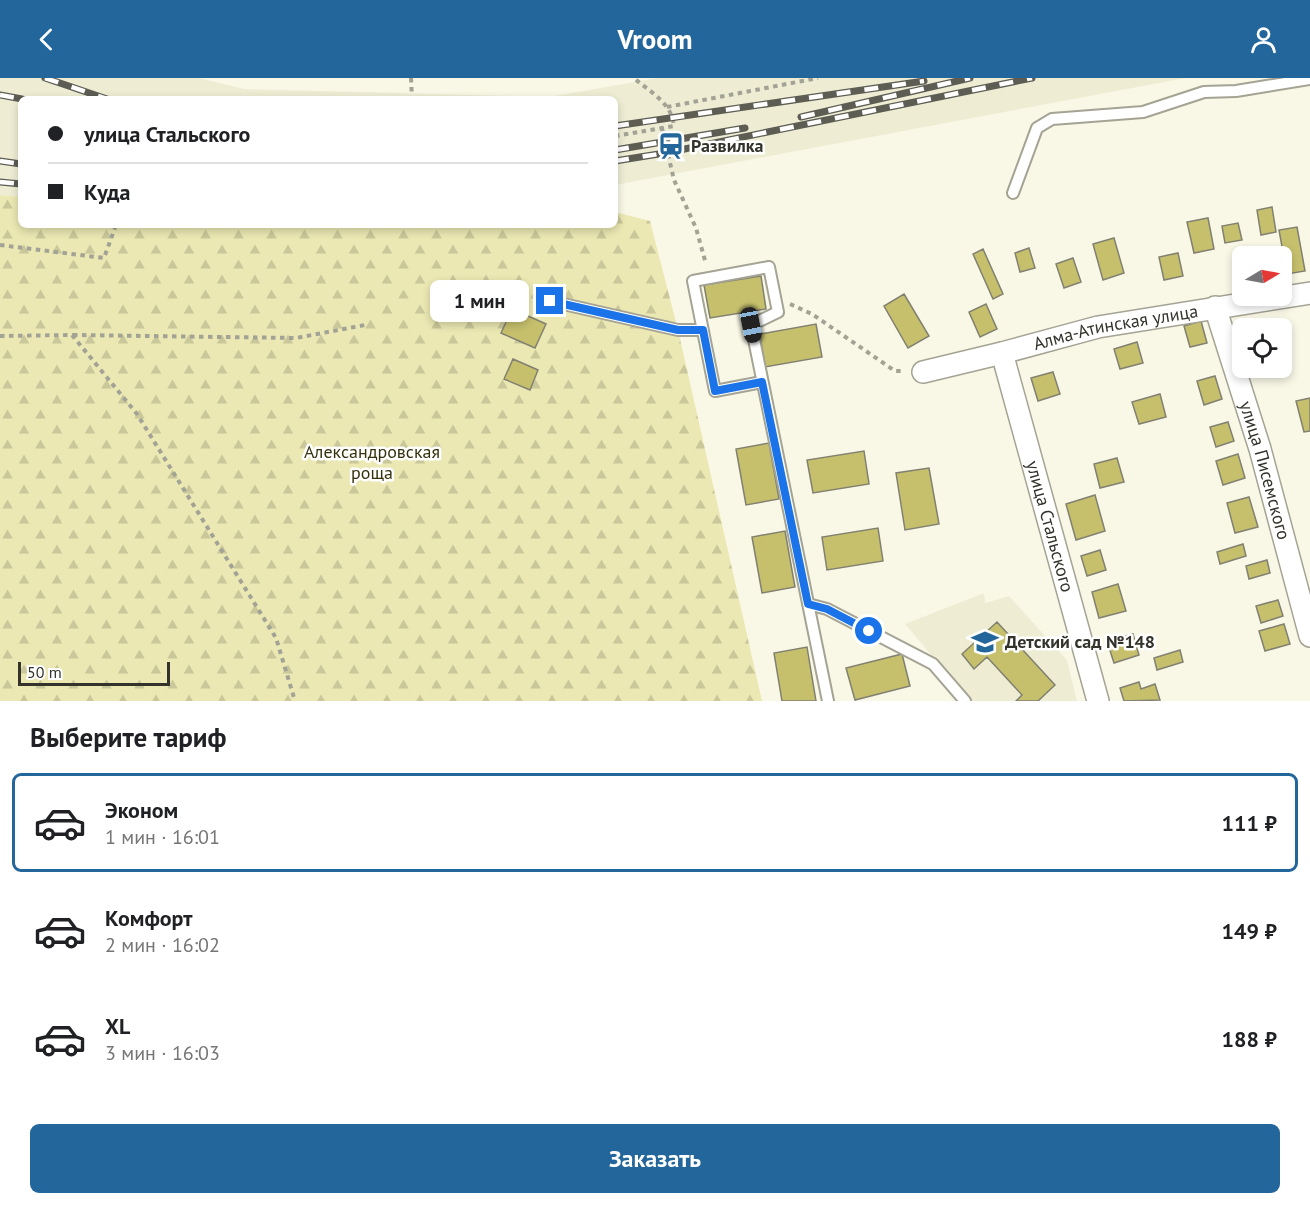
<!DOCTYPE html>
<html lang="ru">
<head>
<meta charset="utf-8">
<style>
	body { margin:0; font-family:"PT Sans",sans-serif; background:#f2f2f2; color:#202124; height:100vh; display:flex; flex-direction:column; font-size:22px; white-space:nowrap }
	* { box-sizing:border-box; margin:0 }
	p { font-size:20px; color:#757577 }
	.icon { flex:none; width:33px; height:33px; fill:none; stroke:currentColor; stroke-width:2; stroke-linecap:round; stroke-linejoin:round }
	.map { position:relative; height:623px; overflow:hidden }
	.panel { display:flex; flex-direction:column; background:#fff; flex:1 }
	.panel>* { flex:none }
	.top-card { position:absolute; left:18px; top:18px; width:600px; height:132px; border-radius:9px; box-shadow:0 3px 9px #0003; display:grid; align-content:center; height:132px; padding:0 30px; background:#fff }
	.needle { width:39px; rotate:80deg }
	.controls { position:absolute; left:1232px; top:168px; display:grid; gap:12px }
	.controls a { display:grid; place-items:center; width:60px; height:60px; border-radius:9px; background:#fff; box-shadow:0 3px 9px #0003; font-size:30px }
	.scale { position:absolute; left:18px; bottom:15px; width:152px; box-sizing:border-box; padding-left:6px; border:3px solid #33332c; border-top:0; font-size:16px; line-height:21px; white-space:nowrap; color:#33332c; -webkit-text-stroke:4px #fff; paint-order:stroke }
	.end { position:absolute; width:27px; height:27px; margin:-14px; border:8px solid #1a73e8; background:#fff; box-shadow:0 0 0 3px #fff }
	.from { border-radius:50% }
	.bubble { position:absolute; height:42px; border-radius:9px; background:#fff; box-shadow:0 3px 9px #0003; font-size:20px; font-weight:600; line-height:42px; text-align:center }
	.car { position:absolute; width:18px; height:36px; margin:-18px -9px; border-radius:8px; box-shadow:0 0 4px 2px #0007; background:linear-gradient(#222 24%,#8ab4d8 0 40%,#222 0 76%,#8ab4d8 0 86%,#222 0) }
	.top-card b { display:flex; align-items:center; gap:21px; height:57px; font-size:22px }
	.top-card b+b { border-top:2px solid #e0e0e0 }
	.top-card i { width:15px; height:15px; background:#202124 }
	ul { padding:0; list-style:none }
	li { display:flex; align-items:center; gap:18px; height:99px; margin:0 12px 9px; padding:0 18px; border:3px solid transparent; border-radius:9px }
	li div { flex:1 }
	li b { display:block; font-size:22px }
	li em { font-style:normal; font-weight:600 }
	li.current { border-color:#22669b }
	li>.icon { width:54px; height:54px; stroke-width:1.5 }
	h2 { padding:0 30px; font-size:27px; line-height:72px }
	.button { display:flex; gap:12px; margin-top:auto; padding:12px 30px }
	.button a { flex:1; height:69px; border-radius:9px; background:#22669b; color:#fff; font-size:24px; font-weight:600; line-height:69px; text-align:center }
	header { display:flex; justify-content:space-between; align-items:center; height:78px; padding:0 30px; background:#22669b; color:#fff; font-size:27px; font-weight:600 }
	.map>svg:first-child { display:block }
</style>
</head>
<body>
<header><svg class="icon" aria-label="back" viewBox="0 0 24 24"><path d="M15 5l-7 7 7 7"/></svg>Vroom<svg class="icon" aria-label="person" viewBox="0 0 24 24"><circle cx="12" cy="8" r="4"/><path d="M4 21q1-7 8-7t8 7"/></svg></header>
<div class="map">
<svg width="1310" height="623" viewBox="0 0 1310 623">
	<defs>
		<pattern id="forest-firs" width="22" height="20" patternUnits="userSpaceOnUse" patternTransform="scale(1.5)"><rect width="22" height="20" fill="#ebe8b3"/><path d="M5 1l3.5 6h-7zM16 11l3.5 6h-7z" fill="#cac79a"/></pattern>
	</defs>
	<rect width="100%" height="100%" fill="#f9f8e7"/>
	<!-- built -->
	<path fill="#eeedd4" d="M0 0H199L244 11 549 19 657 0H1186L615 107V21H21V119L0 117Z
		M984 515 985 525 1009 518 1067 582 1077 623H970L905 546Z"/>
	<!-- forest -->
	<path fill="url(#forest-firs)" d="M0 117 21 119V147H615V134L650 143 678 252 762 623H0Z"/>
	<!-- building -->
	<path fill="#c6c06d" stroke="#818071" stroke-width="1.5" d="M1272 129 1276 154 1261 157 1257 132Z
		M1208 140 1214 171 1194 175 1187 144Z
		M1238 145 1242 162 1225 165 1222 148Z
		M1297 149 1305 193 1287 196 1279 152Z
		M1114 160 1124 195 1103 202 1093 166Z
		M1029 170 1035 190 1020 194 1015 175Z
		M983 171 1003 216 993 221 973 176Z
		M1178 175 1183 198 1164 202 1159 179Z
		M1073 180 1081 204 1064 210 1056 186Z
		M761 198 766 231 710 240 704 207Z
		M904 216 929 258 908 270 884 228Z
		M986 226 997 251 980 259 969 234Z
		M512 231 546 246 535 270 501 255Z
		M1201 243 1207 265 1190 269 1184 248Z
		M816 246 822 279 765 289 760 256Z
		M1137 264 1143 285 1120 291 1114 271Z
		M513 281 538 292 530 312 504 301Z
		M1053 294 1060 316 1038 323 1031 300Z
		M1215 298 1222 321 1204 327 1197 303Z
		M1160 316 1166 339 1139 346 1132 324Z
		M1310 320V353L1304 354 1296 323Z
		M1228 344 1234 363 1216 369 1210 349Z
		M769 365 779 421 746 427 736 371Z
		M864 373 869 406 813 415 807 382Z
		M1238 376 1245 400 1223 407 1216 383Z
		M1117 380 1124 404 1100 410 1094 386Z
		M929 390 939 446 905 452 896 395Z
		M1095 417 1105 453 1076 462 1066 426Z
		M1249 419 1258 449 1235 455 1227 425Z
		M878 450 883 483 827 492 822 459Z
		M785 453 795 509 762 515 752 459Z
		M1243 466 1246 478 1220 486 1217 474Z
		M1100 472 1106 492 1087 498 1081 478Z
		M1267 482 1270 495 1249 501 1246 488Z
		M1118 506 1126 533 1099 540 1092 514Z
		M1278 522 1283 538 1261 545 1256 528Z
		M997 544 1055 607 1038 623H1016L1022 617 987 579 974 591 962 576Z
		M1284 546 1290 566 1265 573 1259 553Z
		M1133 556 1139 577 1114 585 1107 563Z
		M807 569 816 623H782L774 575Z
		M1180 572 1183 584 1157 592 1154 580Z
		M902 576 910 608 855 622 846 590Z
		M1139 604 1141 611 1155 606 1160 622 1124 623 1120 610Z"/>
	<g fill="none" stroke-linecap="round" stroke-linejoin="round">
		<defs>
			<path id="service" d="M1013 115 1037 50 1052 41 1143 34 1204 14 1236 13 1310 1
				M550 223 678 252H703
				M762 304 715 313 693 203 769 189 778 234 751 247 828 623
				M808 526 827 531 933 586 965 623"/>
			<g id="minor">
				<path id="s1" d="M1215 229 1260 371 1310 558"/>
				<path id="s2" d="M1002 275 1098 623"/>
				<path id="s3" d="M923 294 1002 275 1098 249 1310 215"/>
			</g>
		</defs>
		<!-- service casing -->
		<use href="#service" stroke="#a4a394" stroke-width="14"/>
		<!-- minor casing -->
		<use href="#minor" stroke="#a4a394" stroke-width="24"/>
		<!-- path -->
		<path stroke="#a2a295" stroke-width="4" stroke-dasharray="4.5 4.5" stroke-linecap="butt" d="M411 0 412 21
			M667 29 818 0
			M662 50 674 102 696 150 706 186
			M615 58 674 48C672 25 650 14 634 0
			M0 167 104 180 116 147
			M790 226 812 236 895 293H904
			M73 257 296 260 365 247
			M0 258 72 257 137 336 276 560 295 623"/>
		<!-- service -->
		<use href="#service" stroke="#fff" stroke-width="10"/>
		<!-- minor -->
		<use href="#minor" stroke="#fff" stroke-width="21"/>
		<defs>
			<path id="rail" d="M45 0 107 21
				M0 17 22 21
				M801 39 970 0
				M615 48 924 3
				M615 72 745 50
				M0 83 21 86
				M615 83 665 75 1032 0
				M0 104 21 106"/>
		</defs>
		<!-- rail casing -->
		<use href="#rail" stroke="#5d5d54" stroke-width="7"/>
		<!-- rail -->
		<use href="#rail" stroke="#fff" stroke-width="4.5" stroke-dasharray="14" stroke-linecap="butt"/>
	</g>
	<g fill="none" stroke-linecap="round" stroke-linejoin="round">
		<!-- route -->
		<path stroke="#1a73e8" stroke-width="8" d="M550 223 678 252H703L715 313 762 304 808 526 827 531 869 553"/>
	</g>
	<!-- icons -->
	<defs>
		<symbol id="station-bare" viewBox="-9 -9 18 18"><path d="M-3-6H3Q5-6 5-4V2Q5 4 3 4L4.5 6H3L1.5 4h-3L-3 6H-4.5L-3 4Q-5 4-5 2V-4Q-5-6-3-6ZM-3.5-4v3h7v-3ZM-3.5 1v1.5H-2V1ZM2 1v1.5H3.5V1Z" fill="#22669b" stroke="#fff" stroke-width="2.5" paint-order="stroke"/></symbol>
		<symbol id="school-bare" viewBox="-9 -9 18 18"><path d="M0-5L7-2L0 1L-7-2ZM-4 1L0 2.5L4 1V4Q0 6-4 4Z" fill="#22669b" stroke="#fff" stroke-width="2.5" paint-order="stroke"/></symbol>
	</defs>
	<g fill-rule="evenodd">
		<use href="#station-bare" x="652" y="49" width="38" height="38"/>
		<use href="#school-bare" x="966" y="545" width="38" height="38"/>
	</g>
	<g text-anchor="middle" stroke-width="5" stroke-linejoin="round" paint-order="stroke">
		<!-- poi labels -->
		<g font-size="18" font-weight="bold" fill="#33332c" stroke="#fff" text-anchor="start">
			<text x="691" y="74">Развилка</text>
			<text x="1005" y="570">Детский сад №148</text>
		</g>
		<!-- street labels -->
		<g font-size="18" fill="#33332c" stroke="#fff">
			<text dy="6" stroke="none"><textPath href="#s3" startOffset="198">Алма-Атинская улица</textPath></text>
			<text dy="6" stroke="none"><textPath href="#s1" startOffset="171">улица Писемского</textPath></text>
			<text dy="6" stroke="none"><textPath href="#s2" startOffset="180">улица Стальского</textPath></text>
		</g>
		<!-- park labels -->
		<g font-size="18" fill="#34310c" stroke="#fff">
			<text x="372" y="380">Александровская<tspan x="372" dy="21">роща</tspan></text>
		</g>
	</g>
</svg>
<div class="controls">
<a><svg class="needle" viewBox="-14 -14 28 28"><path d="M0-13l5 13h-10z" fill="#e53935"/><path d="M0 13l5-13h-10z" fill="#757577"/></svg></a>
<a><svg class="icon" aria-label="locate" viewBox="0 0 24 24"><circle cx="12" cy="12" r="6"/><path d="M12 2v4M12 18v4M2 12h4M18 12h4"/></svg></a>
</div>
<div class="scale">50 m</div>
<i class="end from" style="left:869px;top:553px"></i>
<i class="end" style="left:550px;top:223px"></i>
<div class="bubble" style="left:430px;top:202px;width:99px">1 мин</div>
<i class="car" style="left:751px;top:247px;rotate:169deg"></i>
<div class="top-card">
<b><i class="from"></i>улица Стальского</b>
<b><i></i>Куда</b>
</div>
</div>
<section class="panel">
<h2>Выберите тариф</h2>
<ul>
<li class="current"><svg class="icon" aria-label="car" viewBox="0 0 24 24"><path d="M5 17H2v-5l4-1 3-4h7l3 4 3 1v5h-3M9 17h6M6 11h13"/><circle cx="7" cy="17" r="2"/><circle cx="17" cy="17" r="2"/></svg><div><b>Эконом</b><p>1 мин · 16:01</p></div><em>111 ₽</em></li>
<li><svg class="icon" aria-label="car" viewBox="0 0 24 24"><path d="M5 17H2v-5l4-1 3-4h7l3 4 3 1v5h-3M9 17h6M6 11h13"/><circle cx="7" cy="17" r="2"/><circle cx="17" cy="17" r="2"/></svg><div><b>Комфорт</b><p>2 мин · 16:02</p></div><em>149 ₽</em></li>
<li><svg class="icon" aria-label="car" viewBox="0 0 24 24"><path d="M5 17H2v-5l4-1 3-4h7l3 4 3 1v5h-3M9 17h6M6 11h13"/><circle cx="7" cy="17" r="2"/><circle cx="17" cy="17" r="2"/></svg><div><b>XL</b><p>3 мин · 16:03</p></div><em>188 ₽</em></li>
</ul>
<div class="button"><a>Заказать</a></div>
</section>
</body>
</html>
